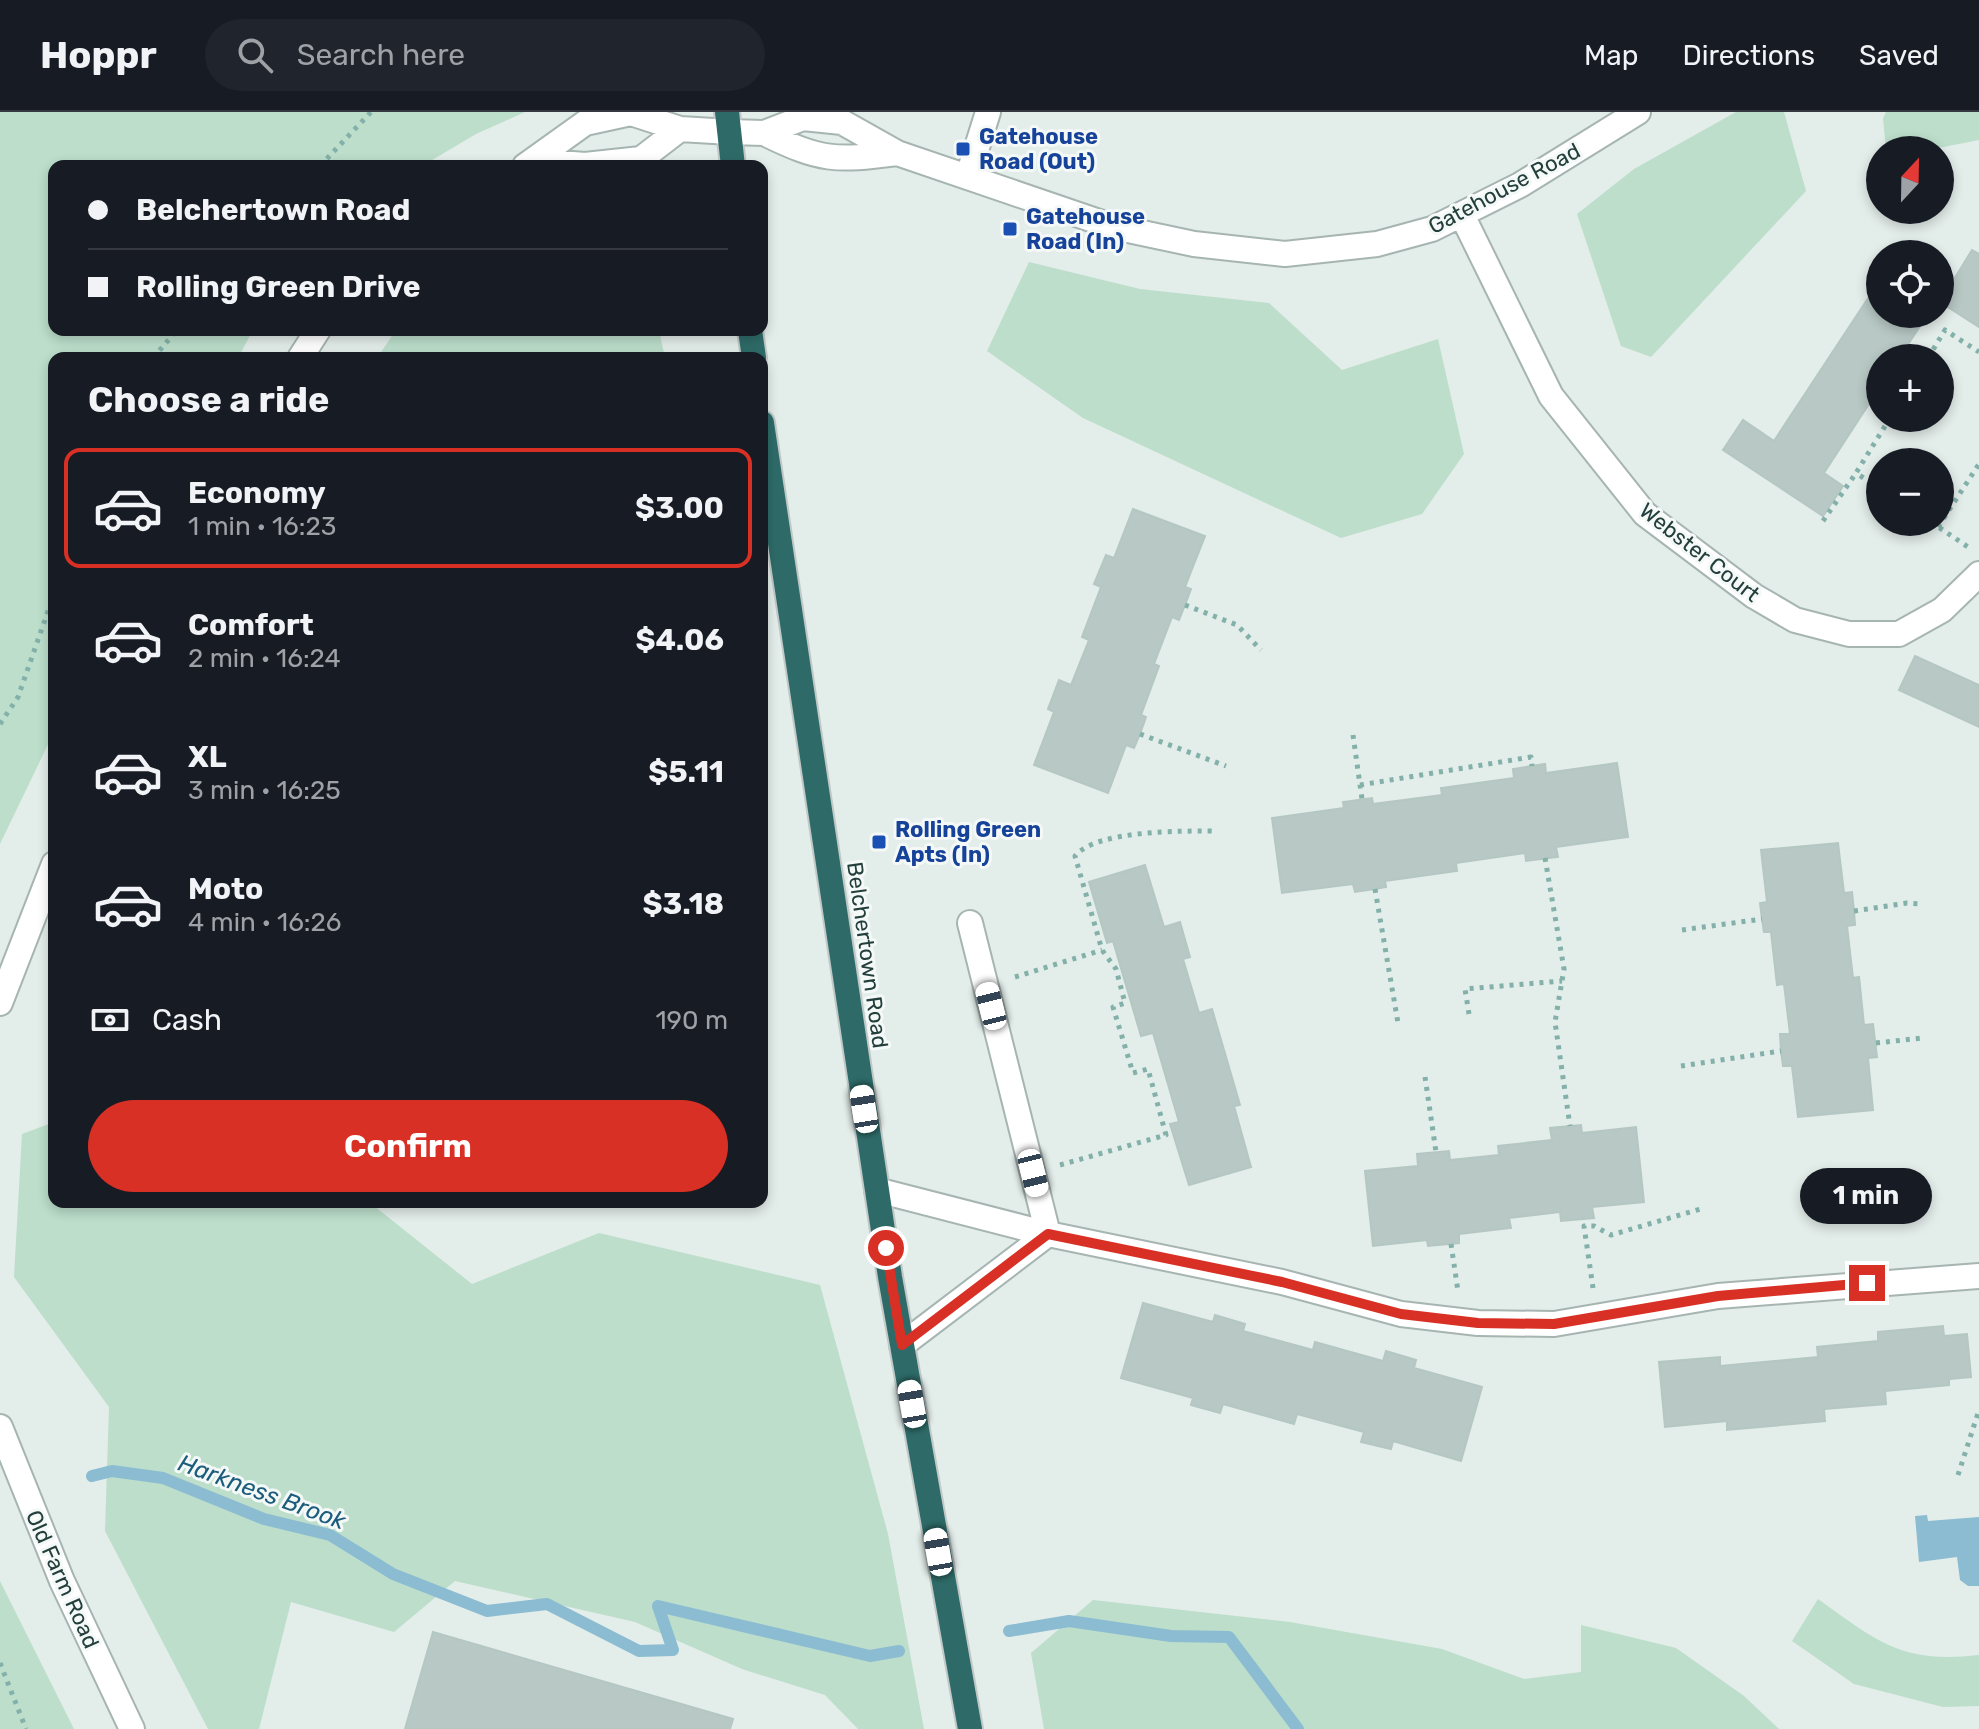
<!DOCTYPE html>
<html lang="en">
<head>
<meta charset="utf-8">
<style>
	body { margin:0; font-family:Rubik,sans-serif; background:#20242c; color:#f1f3f6; height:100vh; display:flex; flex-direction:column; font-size:30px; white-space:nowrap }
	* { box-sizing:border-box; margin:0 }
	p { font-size:26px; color:#9ea1a6 }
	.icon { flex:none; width:44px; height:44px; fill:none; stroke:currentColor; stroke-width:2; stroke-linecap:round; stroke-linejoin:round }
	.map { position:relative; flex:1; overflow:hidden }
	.sheet { position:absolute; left:48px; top:240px; width:720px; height:856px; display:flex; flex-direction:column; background:#171b24; border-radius:16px; box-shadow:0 4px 12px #0003 }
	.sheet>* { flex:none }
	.guide { position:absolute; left:48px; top:48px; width:720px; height:176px; border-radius:16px; box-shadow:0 4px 12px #0003; display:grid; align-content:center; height:176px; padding:0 40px; background:#171b24 }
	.needle { width:52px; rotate:22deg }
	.fabs { position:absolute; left:1866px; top:24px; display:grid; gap:16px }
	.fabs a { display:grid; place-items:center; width:88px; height:88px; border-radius:50%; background:#171b24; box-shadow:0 4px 12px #0003; font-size:40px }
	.end { position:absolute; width:36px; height:36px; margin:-18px; border:10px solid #d93025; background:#fff; box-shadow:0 0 0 4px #fff }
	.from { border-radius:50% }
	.bubble { position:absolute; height:56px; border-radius:28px; background:#171b24; box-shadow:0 4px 12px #0003; font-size:26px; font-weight:700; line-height:56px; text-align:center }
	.car { position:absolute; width:24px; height:48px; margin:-24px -12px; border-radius:10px; box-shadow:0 0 6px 2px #0007; background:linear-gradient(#fff 24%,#345 0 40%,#fff 0 76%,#345 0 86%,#fff 0) }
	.guide b { display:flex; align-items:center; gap:28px; height:76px; font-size:30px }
	.guide b+b { border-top:2px solid #363941 }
	.guide i { width:20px; height:20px; background:#f1f3f6 }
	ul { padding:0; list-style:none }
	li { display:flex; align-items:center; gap:24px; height:120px; margin:0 16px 12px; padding:0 24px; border:4px solid transparent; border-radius:16px }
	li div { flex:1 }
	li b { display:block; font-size:30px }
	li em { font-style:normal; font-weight:700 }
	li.selected { border-color:#d93025 }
	li>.icon { width:72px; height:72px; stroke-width:1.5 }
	h2 { padding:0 40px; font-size:36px; line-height:96px }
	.pay { display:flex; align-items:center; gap:20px; height:88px; padding:0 40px; font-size:30px }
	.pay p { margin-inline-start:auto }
	.button { display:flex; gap:16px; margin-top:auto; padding:16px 40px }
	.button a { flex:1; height:92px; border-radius:48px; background:#d93025; color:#fff; font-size:32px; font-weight:700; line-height:92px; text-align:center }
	header { display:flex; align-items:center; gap:48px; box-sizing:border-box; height:112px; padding:0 40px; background:#171b24; border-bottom:2px solid #363941 }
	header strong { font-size:38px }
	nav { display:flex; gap:44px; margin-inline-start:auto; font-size:28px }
	.search { width:560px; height:72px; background:#20242c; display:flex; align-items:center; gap:20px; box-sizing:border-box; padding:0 28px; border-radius:44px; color:#9ea1a6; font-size:30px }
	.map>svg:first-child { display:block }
</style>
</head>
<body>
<header>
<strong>Hoppr</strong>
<div class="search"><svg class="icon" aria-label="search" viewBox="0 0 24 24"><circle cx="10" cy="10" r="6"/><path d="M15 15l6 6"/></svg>Search here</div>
<nav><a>Map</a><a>Directions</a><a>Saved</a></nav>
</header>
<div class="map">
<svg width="1979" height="1617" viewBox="0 0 1979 1617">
	<rect width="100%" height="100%" fill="#e3edea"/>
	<!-- green -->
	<path fill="#bcdecb" d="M0 0H525L476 22 422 54H54V218H253L238 246H54V620L0 732Z
		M1736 0H1784L1806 79 1651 245 1621 234 1577 102 1634 57Z
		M1886 0H1979V28L1928 38H1886L1883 6Z
		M1029 150 1140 177 1269 191 1342 258 1438 227 1464 342 1422 402 1341 426 1083 306 987 239Z
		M396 218H659L665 246H377Z
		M54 1010V1090H369L472 1172 599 1121 820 1173 888 1422 924 1617H858L825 1583 742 1557 635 1510 455 1469 394 1520 291 1490 259 1617H208L105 1419 109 1295 14 1165 22 1022Z
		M0 1469 74 1617H0Z
		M1818 1487C1878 1530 1902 1552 1979 1543V1594L1943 1595 1854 1572 1792 1529Z
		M1093 1488 1290 1510 1442 1537 1524 1567 1581 1560V1513L1676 1536 1744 1584 1779 1617H1044L1031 1541Z"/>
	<!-- water -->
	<path fill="#8bbcd2" d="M1927 1403 1928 1409 1979 1405V1474H1968L1960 1468 1957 1445 1919 1450 1915 1404Z"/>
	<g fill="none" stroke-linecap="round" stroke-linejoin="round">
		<!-- stream -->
		<path stroke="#8bbcd2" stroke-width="12" d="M92 1364 112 1359 163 1366 264 1407 330 1423 393 1462 487 1499 547 1492 639 1539 673 1538 658 1494 870 1544 899 1539
			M1009 1519 1069 1509 1171 1524 1229 1525 1298 1617"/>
	</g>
	<!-- building -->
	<path fill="#b8c8c4" stroke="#b5c7c2" stroke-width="2" d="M1972 138 1979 142V215L1940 190Z
		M1880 168V202H1928L1899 246H1880V275L1824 361 1843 374 1823 404 1723 338 1743 308 1774 329Z
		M1133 397 1205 424 1185 475 1191 477 1185 493 1179 508 1172 505 1154 552 1159 554 1141 603 1146 605 1140 622 1134 636 1126 633 1108 681 1034 653 1054 600 1048 597 1059 568 1071 573 1089 528 1082 525 1101 475 1094 472 1106 443 1114 446Z
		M1915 544 1979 573V615L1899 578Z
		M1617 651 1628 725 1556 735 1558 745 1526 749 1525 741 1456 751 1457 759 1385 769 1386 775 1375 777 1355 780 1353 772 1282 781 1272 706 1344 696 1343 690 1372 686 1373 692 1442 683 1441 676 1514 666 1513 657 1545 652 1546 661Z
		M1838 731 1844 781 1852 780 1854 799 1855 813 1847 814 1853 866 1859 865 1864 913 1873 912 1877 945 1868 946 1873 998 1798 1005 1792 954H1783L1781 939 1780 922H1790L1784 872 1777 873 1771 820H1764L1762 807 1760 791 1767 790 1761 738Z
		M1145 753 1164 815 1180 810 1190 845 1183 847 1199 901 1212 897 1240 993 1234 994 1251 1055 1189 1073 1170 1012 1179 1010 1153 921 1141 924 1113 829 1107 831 1089 770Z
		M1581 1013 1582 1021 1636 1015 1644 1090 1592 1095 1594 1106 1561 1109 1560 1100 1509 1106 1511 1116 1459 1122V1131L1428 1134 1427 1128 1373 1134 1365 1059 1418 1054 1417 1042 1449 1039 1450 1048 1499 1043 1498 1034 1552 1028 1550 1016Z
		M1143 1191 1213 1210 1215 1203 1245 1212 1243 1219 1313 1238 1315 1230 1383 1249 1386 1239 1416 1248 1414 1256 1482 1275 1461 1349 1393 1329 1391 1337 1361 1330 1364 1320 1297 1302 1294 1312 1223 1292 1220 1301 1191 1293 1193 1286 1121 1266Z
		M1943 1214 1944 1224 1967 1222 1971 1265 1949 1267V1273L1885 1279 1886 1292 1824 1297 1825 1309 1727 1318V1309L1665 1315 1659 1250 1720 1245V1254L1818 1245 1817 1235 1878 1229V1220Z
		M433 1520 733 1607 730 1617H405Z"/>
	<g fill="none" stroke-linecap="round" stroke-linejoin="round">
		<defs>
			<path id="minor" d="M764 21C821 49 835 49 897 41
				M534 49 585 53 641 47 680 17
				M525 54 585 11 631 1 680 17 730 20 764 21 803 6 842 10 897 41 1114 115 1194 132 1285 142 1377 132 1432 117 1520 73 1638 0
				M968 64 988 0
				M1462 103 1551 284 1645 402 1754 484 1795 508 1849 522H1899L1942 498 1979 462
				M300 246 318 218
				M970 811 1048 1122
				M0 891 54 752
				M877 1078 1048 1122 1282 1170 1401 1202 1478 1211 1554 1212 1718 1184 1979 1164
				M902 1233 1048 1122
				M0 1315 62 1469 132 1617"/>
			<path id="highway" d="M727 0 733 54
				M750 218 754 246
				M762 311 890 1165 970 1617"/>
		</defs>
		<!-- minor casing -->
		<use href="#minor" stroke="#a6b5b2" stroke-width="28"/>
		<!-- highway casing -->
		<use href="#highway" stroke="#c1c9c8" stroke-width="28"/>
		<!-- path -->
		<path stroke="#83b1aa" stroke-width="5" stroke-dasharray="4 6" stroke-linecap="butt" d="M320 54 371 0
			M153 246 177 218
			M1928 246 1945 218 1979 240
			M1880 377 1856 361 1890 306
			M1823 409 1856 361
			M1931 410 1968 435
			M1938 415 1979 352
			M1185 493 1237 513 1261 538
			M0 612 18 585 54 482
			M1140 622 1226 654
			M1353 623 1362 687
			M1360 673 1531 645 1532 654
			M1545 746 1564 857 1555 910 1570 1014
			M1375 777 1398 911
			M1854 799 1907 791 1923 792
			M1682 818 1762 807
			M1015 865 1102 838
			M1469 902 1465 877 1562 869
			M1876 931 1922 926
			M1681 954 1781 939
			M1425 965 1436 1040
			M1060 1053 1166 1023 1148 957 1133 961 1113 895 1125 891 1116 857 1102 838 1075 744C1096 718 1182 719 1214 719
			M1451 1132 1458 1179
			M1593 1176 1584 1114H1594L1611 1123 1704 1096
			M1958 1363 1979 1298
			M0 1551 26 1617"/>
		<!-- minor -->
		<use href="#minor" stroke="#fff" stroke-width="24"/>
		<!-- highway -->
		<use href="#highway" stroke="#2e6b68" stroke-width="24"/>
	</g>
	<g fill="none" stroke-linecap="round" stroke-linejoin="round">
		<!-- route -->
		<path stroke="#d93025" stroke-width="10" d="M886 1136 902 1233 1048 1122 1282 1170 1401 1202 1478 1211 1554 1212 1718 1184 1867 1171"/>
	</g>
	<!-- markers -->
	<g fill="#1a4fb4" stroke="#f4f9f8" stroke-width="3">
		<rect x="955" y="29" width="16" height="16" rx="4"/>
		<rect x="1002" y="109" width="16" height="16" rx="4"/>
		<rect x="871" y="722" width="16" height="16" rx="4"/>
	</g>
	<g text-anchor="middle" stroke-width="6" stroke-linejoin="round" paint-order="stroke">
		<!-- transit labels -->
		<g font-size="22" font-weight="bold" fill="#164399" stroke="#f4f9f8" text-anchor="start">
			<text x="979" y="32">Gatehouse<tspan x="979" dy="25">Road (Out)</tspan></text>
			<text x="1026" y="112">Gatehouse<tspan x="1026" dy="25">Road (In)</tspan></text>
			<text x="895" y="725">Rolling Green<tspan x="895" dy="25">Apts (In)</tspan></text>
		</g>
		<!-- street labels -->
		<g font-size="22" fill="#233f3c" stroke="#f4f9f8">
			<text transform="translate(1504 76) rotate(-28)" y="8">Gatehouse Road</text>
			<text transform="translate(1700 440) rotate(38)" y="8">Webster Court</text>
			<text transform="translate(868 843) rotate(82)" y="8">Belchertown Road</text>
			<text transform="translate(63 1467) rotate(66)" y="8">Old Farm Road</text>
		</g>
		<!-- water labels -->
		<g font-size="24" font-style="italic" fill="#1c5c7c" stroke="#f4f9f8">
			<text transform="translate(262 1380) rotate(20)" y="8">Harkness Brook</text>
		</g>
	</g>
</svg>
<div class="fabs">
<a><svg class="needle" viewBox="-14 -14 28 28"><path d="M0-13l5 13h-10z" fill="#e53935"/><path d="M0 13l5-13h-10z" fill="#9ea1a6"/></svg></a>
<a><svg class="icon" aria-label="locate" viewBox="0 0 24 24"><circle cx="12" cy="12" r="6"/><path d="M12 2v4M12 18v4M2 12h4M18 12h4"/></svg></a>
<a>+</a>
<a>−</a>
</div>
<i class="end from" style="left:886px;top:1136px"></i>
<i class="end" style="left:1867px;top:1171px"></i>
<div class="bubble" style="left:1800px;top:1056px;width:132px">1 min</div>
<i class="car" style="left:991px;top:894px;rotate:346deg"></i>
<i class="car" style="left:864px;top:997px;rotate:351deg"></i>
<i class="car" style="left:1033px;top:1061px;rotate:166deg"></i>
<i class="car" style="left:912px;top:1292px;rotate:350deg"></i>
<i class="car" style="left:938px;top:1440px;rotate:350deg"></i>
<div class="guide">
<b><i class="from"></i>Belchertown Road</b>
<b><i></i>Rolling Green Drive</b>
</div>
<section class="sheet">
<h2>Choose a ride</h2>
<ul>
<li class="selected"><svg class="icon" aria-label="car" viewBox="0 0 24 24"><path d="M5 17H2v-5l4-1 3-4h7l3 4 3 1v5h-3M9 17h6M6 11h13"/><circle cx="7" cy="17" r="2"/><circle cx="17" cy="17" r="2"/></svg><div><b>Economy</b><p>1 min · 16:23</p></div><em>$3.00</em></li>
<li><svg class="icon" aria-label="car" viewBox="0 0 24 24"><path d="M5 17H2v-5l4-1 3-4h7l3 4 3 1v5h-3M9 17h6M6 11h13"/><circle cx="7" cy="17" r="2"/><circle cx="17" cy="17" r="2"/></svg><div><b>Comfort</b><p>2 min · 16:24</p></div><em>$4.06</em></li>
<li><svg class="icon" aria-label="car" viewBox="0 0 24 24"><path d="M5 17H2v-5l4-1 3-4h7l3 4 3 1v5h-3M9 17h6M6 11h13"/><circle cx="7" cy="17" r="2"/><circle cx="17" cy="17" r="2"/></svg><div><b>XL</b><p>3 min · 16:25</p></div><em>$5.11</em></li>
<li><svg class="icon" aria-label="car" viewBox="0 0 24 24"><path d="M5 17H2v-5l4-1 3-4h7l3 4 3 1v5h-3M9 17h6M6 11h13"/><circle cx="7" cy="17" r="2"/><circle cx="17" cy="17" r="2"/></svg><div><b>Moto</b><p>4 min · 16:26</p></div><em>$3.18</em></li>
</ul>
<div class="pay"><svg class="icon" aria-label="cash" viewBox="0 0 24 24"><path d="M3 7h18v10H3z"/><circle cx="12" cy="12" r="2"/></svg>Cash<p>190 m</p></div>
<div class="button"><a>Confirm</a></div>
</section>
</div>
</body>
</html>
